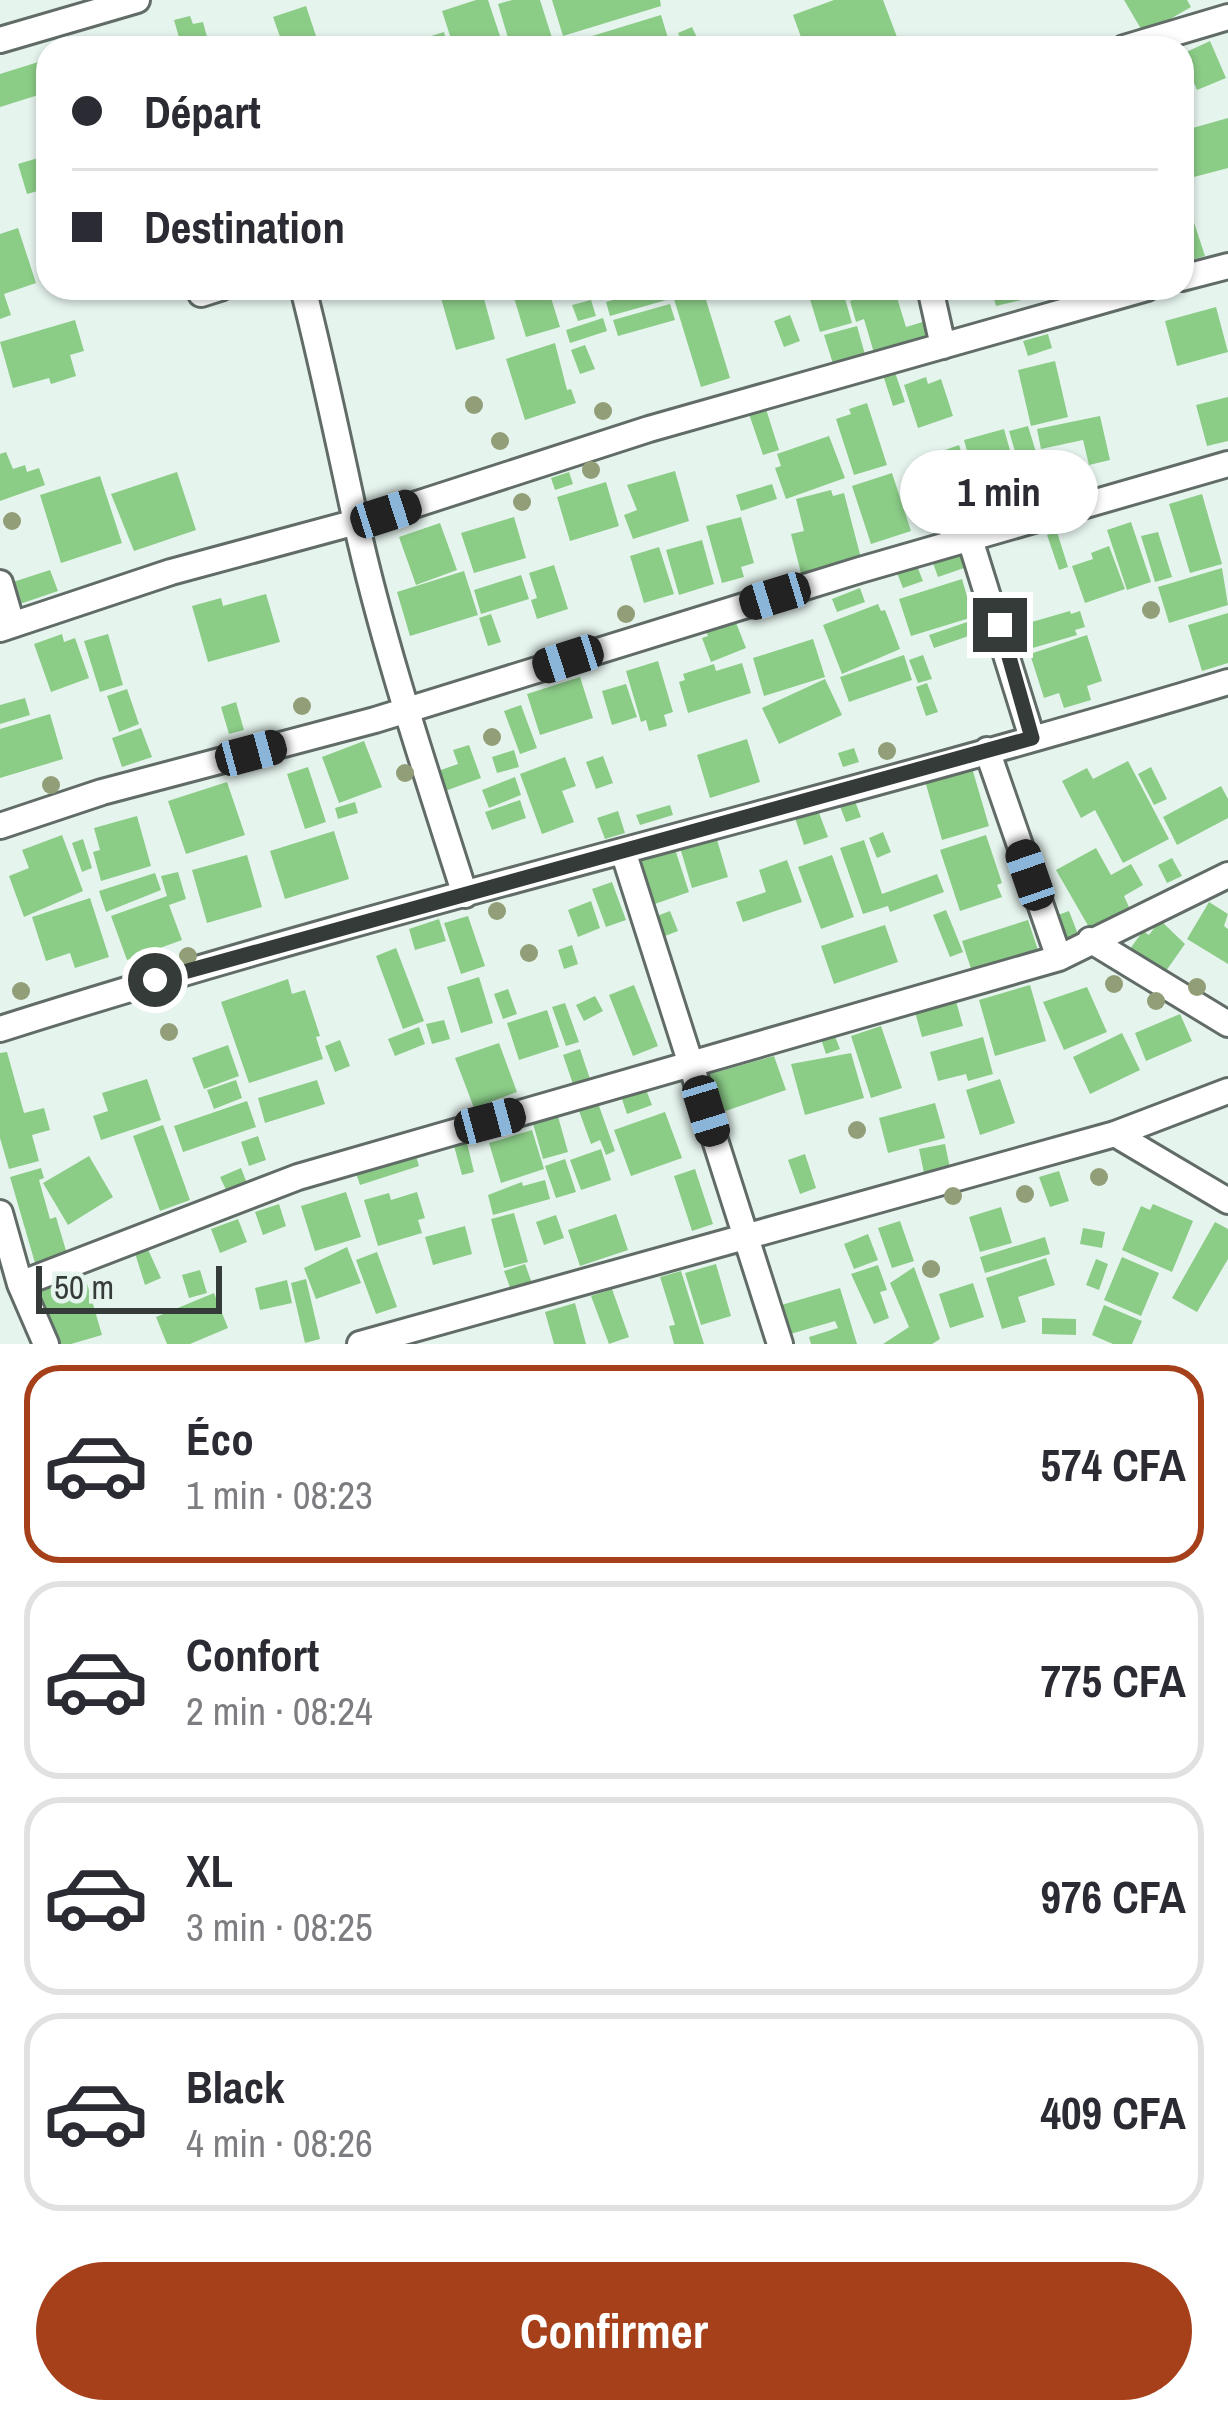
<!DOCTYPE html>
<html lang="fr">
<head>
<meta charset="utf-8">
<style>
	body { margin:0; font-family:"Archivo Narrow",sans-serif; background:#f7f7f7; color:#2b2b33; height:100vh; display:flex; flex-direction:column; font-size:45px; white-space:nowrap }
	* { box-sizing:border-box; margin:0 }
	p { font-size:39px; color:#7c7c81 }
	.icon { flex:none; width:66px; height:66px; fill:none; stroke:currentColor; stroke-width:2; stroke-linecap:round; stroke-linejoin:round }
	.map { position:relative; height:1344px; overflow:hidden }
	.details { display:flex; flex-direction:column; background:#fff; flex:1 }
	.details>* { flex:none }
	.hud { position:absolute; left:36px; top:36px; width:1158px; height:264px; border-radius:36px; box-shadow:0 3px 9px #0004; display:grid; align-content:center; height:264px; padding:0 36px; background:#fff }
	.scale { position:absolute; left:36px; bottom:30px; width:186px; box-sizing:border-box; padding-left:12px; border:6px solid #353b39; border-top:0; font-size:33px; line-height:42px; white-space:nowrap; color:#353b39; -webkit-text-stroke:9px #e6f4ee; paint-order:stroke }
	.end { position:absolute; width:54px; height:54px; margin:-27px; border:15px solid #353b39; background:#fff; box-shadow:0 0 0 6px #fff }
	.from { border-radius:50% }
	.bubble { position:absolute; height:84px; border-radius:42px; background:#fff; box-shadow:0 3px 9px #0004; font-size:39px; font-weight:700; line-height:84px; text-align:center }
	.car { position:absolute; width:36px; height:72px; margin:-36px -18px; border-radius:15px; box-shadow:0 0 9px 3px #0007; background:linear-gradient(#222 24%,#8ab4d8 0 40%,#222 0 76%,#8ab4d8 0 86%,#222 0) }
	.hud b { display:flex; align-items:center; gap:42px; height:114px; font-size:45px }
	.hud b+b { border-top:3px solid #e1e1e2 }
	.hud i { width:30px; height:30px; background:#2b2b33 }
	ul { padding:21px 0 0; list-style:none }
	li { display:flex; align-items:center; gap:36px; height:198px; margin:0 24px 18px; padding:0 12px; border:6px solid #e1e1e2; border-radius:36px }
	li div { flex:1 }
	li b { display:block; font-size:45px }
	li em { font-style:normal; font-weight:700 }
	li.active { border-color:#a6401a }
	li>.icon { width:108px; height:108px; stroke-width:1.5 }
	.primary-button { display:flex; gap:24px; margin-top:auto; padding:24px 36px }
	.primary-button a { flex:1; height:138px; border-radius:72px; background:#a6401a; color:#fff; font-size:48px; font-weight:700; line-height:138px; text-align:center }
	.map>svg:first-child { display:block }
</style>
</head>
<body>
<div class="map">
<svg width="1228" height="1344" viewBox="0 0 1228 1344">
	<rect width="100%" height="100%" fill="#e6f4ee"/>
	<!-- building -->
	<path fill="#8bcc87" d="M476 0H488L504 48H454L442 11Z
		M512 0H540L554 44 511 48 498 4Z
		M552 0H660L661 6 563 36Z
		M834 0H883L900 45 805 48 793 15Z
		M1124 0H1187L1191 7 1144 34Z
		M306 6 320 48H284L273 17Z
		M661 15 671 48H556V47Z
		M190 16 193 24 203 22 210 48H182L174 20Z
		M692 27 699 42 684 48 678 33Z
		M444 32 448 48H395V47Z
		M1210 41 1226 78 1197 90 1182 54Z
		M48 59V92L0 107V74Z
		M1228 118V168L1194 177 1190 166 1182 168V131Z
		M48 155V188L27 194 18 164Z
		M1182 186 1205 256 1182 263Z
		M18 228 36 283 4 294 11 315 0 319V234Z
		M438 288H481L495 339 456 350Z
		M511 288H548L560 327 526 337Z
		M656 288H667L670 299 610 316 606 302Z
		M842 288 852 323 820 332 809 296Z
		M894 288 906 327 929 320 933 335 874 353 864 319 856 322 850 301Z
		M991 288H1040L1042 295 996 306Z
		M703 290 730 378 701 387 674 299Z
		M591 300 596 316 578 321 572 305Z
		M670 304 675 320 618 336 613 320Z
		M1216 307 1228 352 1177 366 1165 321Z
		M790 315 800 341 784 347 774 321Z
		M603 318 607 331 570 343 566 330Z
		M75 320 84 351 70 355 76 376 51 384 49 378 13 388 0 342Z
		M857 326 866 358 834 367 824 335Z
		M1048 334 1052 348 1028 356 1023 341Z
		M555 343 567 390 571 389 576 403 525 420 506 359Z
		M585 345 595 369 580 374 571 350Z
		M1055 361 1068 417 1031 426 1018 370Z
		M895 372 905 402 893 406 883 375Z
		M926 377 928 384 941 379 953 416 918 428 904 385Z
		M1228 397V441L1207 446 1196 405Z
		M867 403 887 465 854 475 836 419 851 414 849 409Z
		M766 409 779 450 763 455 749 414Z
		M1100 416 1110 460 1089 465 1083 440 1041 449 1037 429Z
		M1028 426 1050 498 1017 508 1009 479 1022 475 1009 431Z
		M1004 429 1011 454 971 465 964 440Z
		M829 436 845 478 786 499 775 468 781 466 777 454Z
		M959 445 981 511 936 526 928 504 918 507 909 481 923 476 917 460Z
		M6 452 13 469 25 465 27 472 39 468 45 485 0 501V454Z
		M995 462 1006 492 983 500 972 471Z
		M675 471 689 521 633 539 624 515 637 510 627 485Z
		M177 472 196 530 134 551 111 494Z
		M569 472 573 484 555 490 551 478Z
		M1059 472 1064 488 1052 492 1046 476Z
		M892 473 911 531 871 544 852 486Z
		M100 476 122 543 61 563 40 495Z
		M606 482 619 526 570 541 557 497Z
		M772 484 777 499 741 511 736 495Z
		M831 490 833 496 844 493 862 562 802 577 791 534 804 531 796 499Z
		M1202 494 1222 564 1190 573 1169 504Z
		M514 517 526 558 474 573 461 533Z
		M741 517 754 563 741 567 744 577 722 583 706 526Z
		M1131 522 1151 582 1127 590 1107 530Z
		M440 523 457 570 416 585 399 537Z
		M1057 532 1068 567 1059 570 1047 535Z
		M1158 532 1172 577 1155 582 1141 536Z
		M702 540 714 584 679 595 666 550Z
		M1109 546 1125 589 1085 603 1072 566 1093 559 1091 553Z
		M659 547 674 594 644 603 630 556Z
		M962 553 967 567 938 577 933 563Z
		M554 565 568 609 537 619 531 600 537 598 529 573Z
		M917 566 923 581 903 588 897 573Z
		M1222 568 1228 605 1169 623 1158 587Z
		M50 570 58 591 17 605 10 583Z
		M464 571 478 615 410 636 397 592Z
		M521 575 529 599 481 614 474 590Z
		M962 579 973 617 911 636 899 599Z
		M860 588 865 602 837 612 832 599Z
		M266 594 280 642 208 662 192 606 221 598 223 606Z
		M878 604 881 611 885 610 900 649 842 674 823 625Z
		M1070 611 1071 614 1080 611 1085 627 1075 630 1077 635 1019 652 1011 628Z
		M1228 613V663L1202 671 1188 625Z
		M491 614 501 642 488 646 479 618Z
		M979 618 983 631 934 648 929 635Z
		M735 620 746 648 711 662 702 638 708 636 706 631Z
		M62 634 64 642 75 638 89 678 51 692 34 644Z
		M108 634 123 685 100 692 84 641Z
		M1087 635 1102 681 1087 686 1091 700 1064 708 1059 693 1044 698 1030 654Z
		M813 639 825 677 764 696 753 658Z
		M904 655 912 680 849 702 840 677Z
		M923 655 932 679 918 683 909 660Z
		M658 661 673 712 664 715 667 726 649 731 646 720 641 722 626 671Z
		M742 663 751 693 688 713 679 682 685 680 683 674 714 664 716 671Z
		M580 677 593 718 540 735 527 694Z
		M825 679 842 715 779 744 762 708Z
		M927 683 938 712 926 716 916 687Z
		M626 684 637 717 612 725 602 691Z
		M127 689 139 724 119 732 107 696Z
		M25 698 30 715 0 724V705Z
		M236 702 244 730 229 734 221 707Z
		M521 705 537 748 520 754 504 711Z
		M50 714 63 759 0 778V729Z
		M141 728 152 757 122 767 112 738Z
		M747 739 760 782 710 798 697 755Z
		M364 741 382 787 339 803 322 757Z
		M469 745 481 778 445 791 438 771 458 764 453 750Z
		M854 748 859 762 843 767 838 753Z
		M514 750 519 767 497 773 492 757Z
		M603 756 613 783 596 789 586 762Z
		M565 757 576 786 562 791 574 822 542 834 520 774Z
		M1128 761 1169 839 1123 863 1095 810 1081 818 1062 781 1087 768 1093 779Z
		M308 767 326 822 305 829 287 774Z
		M1151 767 1167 799 1154 805 1138 774Z
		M972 768 989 826 942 840 925 781Z
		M515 777 521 795 489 808 482 790Z
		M227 782 245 835 186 854 168 801Z
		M1221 786 1228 799V818L1177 845 1163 817Z
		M853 796 861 817 846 822 838 801Z
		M520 800 526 818 492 830 485 812Z
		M355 802 358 813 338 819 335 808Z
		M670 805 673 815 640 825 636 815Z
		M818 810 828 837 804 845 795 818Z
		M618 811 625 833 605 839 597 818Z
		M137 816 151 866 101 881 93 852 100 850 94 828Z
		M334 831 349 879 285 899 270 851Z
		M883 832 891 852 877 858 869 838Z
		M715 833 728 877 692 888 679 844Z
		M62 835 83 891 24 917 9 876 29 868 22 850Z
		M986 835 1002 883 997 885 1002 897 960 911 940 850Z
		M83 839 92 868 82 872 72 843Z
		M864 840 882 894 937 874 944 892 890 912 888 906 863 914 840 848Z
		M673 843 689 892 649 906 632 856Z
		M1096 848 1111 875 1131 864 1143 885 1124 896 1129 907 1090 929 1056 870Z
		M247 855 262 907 207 923 192 870Z
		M832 855 854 917 821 929 798 867Z
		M1172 858 1182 876 1167 883 1158 865Z
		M787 860 802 902 743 922 736 902 766 892 759 870Z
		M178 872 186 899 169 905 182 940 127 960 111 916 167 896 161 876Z
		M155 873 161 890 106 912 99 891Z
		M612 882 626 920 606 927 592 889Z
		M90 898 109 957 75 968 70 953 46 961 32 917Z
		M591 901 600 928 578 937 568 910Z
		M1209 902 1228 914 1224 926 1228 929V964L1187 939Z
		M946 910 963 952 950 957 933 915Z
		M670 911 678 931 657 939 649 919Z
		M1069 911 1079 937 1065 942 1055 916Z
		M468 916 485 966 461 974 444 923Z
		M439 919 446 941 415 950 409 929Z
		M1028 920 1040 956 974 978 962 941Z
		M1160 920 1185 944 1161 978 1127 953 1143 931 1149 935Z
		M885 925 898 962 834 984 821 946Z
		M572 945 578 964 564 969 558 950Z
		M396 948 424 1021 403 1029 376 956Z
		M479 977 493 1023 461 1033 447 987Z
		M288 979 292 994 305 990 320 1036 316 1037 323 1059 249 1083 221 1002Z
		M634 985 658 1046 633 1056 609 995Z
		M1030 985 1046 1041 995 1056 979 1000Z
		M1087 987 1107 1032 1064 1050 1043 1002Z
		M508 989 517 1014 503 1019 494 994Z
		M595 996 603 1011 584 1021 576 1005Z
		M956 1001 963 1026 922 1037 915 1012Z
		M565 1003 579 1042 566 1046 552 1007Z
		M547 1010 559 1047 519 1060 507 1023Z
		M1180 1014 1192 1041 1146 1061 1135 1033Z
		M444 1020 450 1039 432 1044 426 1024Z
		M881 1026 902 1088 871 1098 851 1036Z
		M419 1027 425 1044 395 1056 388 1039Z
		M1122 1033 1140 1070 1090 1094 1073 1057Z
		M834 1034 840 1049 826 1054 821 1039Z
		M983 1037 993 1074 968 1081 966 1074 938 1081 930 1052Z
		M340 1040 350 1066 335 1072 325 1046Z
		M499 1043 517 1092 474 1108 455 1058Z
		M228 1045 239 1076 204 1089 192 1058Z
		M580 1049 590 1079 573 1084 563 1055Z
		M7 1052 24 1113 44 1108 50 1130 32 1135 39 1161 9 1169 0 1138V1053Z
		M851 1053 864 1098 805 1115 791 1064Z
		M774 1056 786 1090 720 1113 706 1075Z
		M147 1079 161 1120 101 1140 93 1116 108 1111 102 1093Z
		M1000 1079 1015 1123 980 1135 966 1090Z
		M236 1080 242 1098 214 1109 207 1090Z
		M317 1080 325 1104 265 1123 258 1098Z
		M645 1087 652 1105 627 1114 621 1096Z
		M247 1101 256 1127 183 1152 174 1126Z
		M598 1103 615 1151 606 1155 600 1140 591 1144 579 1111Z
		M935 1103 945 1138 888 1153 879 1118Z
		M665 1112 682 1158 631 1176 614 1130Z
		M557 1113 568 1152 543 1159 532 1120Z
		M163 1125 190 1200 160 1211 133 1136Z
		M532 1130 544 1169 501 1183 489 1143Z
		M258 1136 266 1160 249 1166 241 1142Z
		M467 1143 474 1172 462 1175 454 1146Z
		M945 1144 950 1168 924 1173 919 1149Z
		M601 1149 611 1180 581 1190 570 1160Z
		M415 1153 419 1166 360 1185 356 1173Z
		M805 1154 816 1188 800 1194 788 1160Z
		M89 1156 113 1197 68 1225 43 1183Z
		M565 1159 576 1192 556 1198 545 1166Z
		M41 1168 44 1178 39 1180 50 1219 56 1217 67 1254 35 1263 10 1177Z
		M241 1168 248 1186 228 1194 220 1177Z
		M695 1169 713 1224 692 1231 674 1176Z
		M1059 1171 1069 1201 1050 1207 1039 1177Z
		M545 1180 550 1199 493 1215 488 1195 522 1182 523 1186Z
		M346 1192 361 1237 315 1251 301 1206Z
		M417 1192 425 1218 418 1220 422 1233 378 1246 364 1200 389 1193 391 1200Z
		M279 1204 286 1226 263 1235 255 1212Z
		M1153 1204 1193 1221 1172 1272 1122 1250 1141 1206 1150 1210Z
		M1001 1207 1012 1243 980 1252 969 1217Z
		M514 1213 528 1262 504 1268 491 1219Z
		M616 1214 628 1250 580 1266 568 1230Z
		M556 1215 564 1238 544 1245 536 1222Z
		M238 1219 247 1242 220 1253 211 1229Z
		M900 1221 914 1261 892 1268 878 1228Z
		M1215 1222 1228 1229V1259L1197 1312 1172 1298Z
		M465 1226 472 1254 433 1265 425 1237Z
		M1083 1228 1105 1232 1102 1248 1080 1244Z
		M868 1234 878 1260 854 1269 844 1244Z
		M1045 1237 1050 1254 985 1273 980 1257Z
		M146 1245 161 1278 145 1285 134 1250Z
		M347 1247 361 1283 316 1299 304 1268Z
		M377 1252 397 1307 376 1314 356 1260Z
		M1122 1257 1159 1273 1141 1316 1104 1300Z
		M1046 1258 1055 1285 1018 1297 1026 1322 1002 1329 986 1278Z
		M1096 1259 1108 1264 1099 1290 1086 1285Z
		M525 1264 533 1286 512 1293 504 1271Z
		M716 1264 731 1316 701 1325 685 1273Z
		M878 1265 887 1290 880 1292 889 1318 874 1324 851 1274Z
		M914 1267 940 1339 932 1344H883L909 1327 890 1283Z
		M200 1270 207 1293 189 1298 182 1275Z
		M681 1271 704 1344H674L669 1326 675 1325 660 1277Z
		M84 1273 102 1335 71 1344H53L36 1288Z
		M306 1279 320 1339 305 1343 291 1283Z
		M287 1280 292 1303 260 1310 255 1288Z
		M973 1283 984 1317 950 1328 939 1294Z
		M840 1288 857 1344H811L809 1337 838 1328 835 1321 780 1337 771 1308Z
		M612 1289 629 1337 609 1344 591 1296Z
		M214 1293 228 1328 190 1344H167L156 1317Z
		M575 1303 586 1344H554L545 1312Z
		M1104 1305 1142 1321 1132 1344H1113L1092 1335Z
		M1042 1318 1076 1319V1335L1042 1334Z"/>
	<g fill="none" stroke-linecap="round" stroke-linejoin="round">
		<defs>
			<path id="street" d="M0 40 137 0
				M1124 48 1228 17
				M1182 278 1228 266
				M303 288C323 366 339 444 356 522 384 648 426 772 465 895
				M930 288 943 346
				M201 294 220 288
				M970 539 1032 738
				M0 583 12 624
				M0 629 171 572 386 514 649 429 1147 288
				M987 750 1059 958
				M0 826 102 792 375 720 860 570 1228 464
				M623 851 780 1344
				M1090 940 1228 1024
				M0 1029C406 900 821 805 1228 682
				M1115 1134 1228 1201
				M0 1213 20 1284 46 1344
				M20 1284 298 1177 1059 958 1228 875
				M360 1344 1115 1134 1228 1091"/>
		</defs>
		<!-- street casing -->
		<use href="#street" stroke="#616c67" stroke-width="30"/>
		<!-- street -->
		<use href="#street" stroke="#fff" stroke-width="24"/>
	</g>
	<!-- trees -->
	<g fill="#929e77">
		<circle cx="474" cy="405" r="9"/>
		<circle cx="603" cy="411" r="9"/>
		<circle cx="500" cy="441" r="9"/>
		<circle cx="591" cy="470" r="9"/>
		<circle cx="522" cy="502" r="9"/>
		<circle cx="12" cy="521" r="9"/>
		<circle cx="1151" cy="610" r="9"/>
		<circle cx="626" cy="614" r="9"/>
		<circle cx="302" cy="706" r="9"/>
		<circle cx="492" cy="737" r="9"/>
		<circle cx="887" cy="751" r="9"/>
		<circle cx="405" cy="773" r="9"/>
		<circle cx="51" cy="785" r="9"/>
		<circle cx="497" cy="911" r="9"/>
		<circle cx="529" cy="953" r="9"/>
		<circle cx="188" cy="956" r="9"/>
		<circle cx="1114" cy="984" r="9"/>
		<circle cx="1197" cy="987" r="9"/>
		<circle cx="21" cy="991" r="9"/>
		<circle cx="1156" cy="1001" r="9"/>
		<circle cx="169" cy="1032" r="9"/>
		<circle cx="857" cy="1130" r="9"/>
		<circle cx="1099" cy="1177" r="9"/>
		<circle cx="1025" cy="1194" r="9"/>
		<circle cx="953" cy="1196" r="9"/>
		<circle cx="931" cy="1269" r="9"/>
	</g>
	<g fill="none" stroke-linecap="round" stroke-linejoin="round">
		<!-- route -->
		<path stroke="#353b39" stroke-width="15" d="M155 980 1032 738 1000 625"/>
	</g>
</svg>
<div class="scale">50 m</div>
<i class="end from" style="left:155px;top:980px"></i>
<i class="end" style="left:1000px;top:625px"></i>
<div class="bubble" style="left:900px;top:450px;width:198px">1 min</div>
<i class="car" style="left:386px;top:514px;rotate:72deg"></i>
<i class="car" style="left:775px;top:596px;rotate:253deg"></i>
<i class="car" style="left:568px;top:659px;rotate:252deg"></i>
<i class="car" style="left:251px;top:753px;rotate:75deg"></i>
<i class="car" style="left:1030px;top:875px;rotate:341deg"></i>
<i class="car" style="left:706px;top:1111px;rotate:163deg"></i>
<i class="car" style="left:490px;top:1121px;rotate:75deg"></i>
<div class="hud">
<b><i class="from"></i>Départ</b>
<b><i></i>Destination</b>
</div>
</div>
<section class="details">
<ul>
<li class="active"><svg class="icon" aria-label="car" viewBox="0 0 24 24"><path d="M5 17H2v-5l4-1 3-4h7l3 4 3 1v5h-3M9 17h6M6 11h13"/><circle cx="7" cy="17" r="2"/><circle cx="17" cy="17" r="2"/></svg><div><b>Éco</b><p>1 min · 08:23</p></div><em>574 CFA</em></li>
<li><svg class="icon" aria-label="car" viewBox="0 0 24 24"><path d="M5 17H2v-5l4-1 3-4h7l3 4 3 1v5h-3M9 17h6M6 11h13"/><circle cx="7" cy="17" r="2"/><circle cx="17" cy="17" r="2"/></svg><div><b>Confort</b><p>2 min · 08:24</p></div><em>775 CFA</em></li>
<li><svg class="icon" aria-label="car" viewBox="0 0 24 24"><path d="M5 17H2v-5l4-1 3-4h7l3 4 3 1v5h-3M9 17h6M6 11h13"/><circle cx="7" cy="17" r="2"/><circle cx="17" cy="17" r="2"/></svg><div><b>XL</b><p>3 min · 08:25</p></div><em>976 CFA</em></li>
<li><svg class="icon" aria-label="car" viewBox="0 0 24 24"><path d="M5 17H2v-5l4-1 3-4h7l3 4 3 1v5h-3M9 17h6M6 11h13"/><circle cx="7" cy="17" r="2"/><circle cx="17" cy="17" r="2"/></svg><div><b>Black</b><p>4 min · 08:26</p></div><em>409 CFA</em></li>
</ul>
<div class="primary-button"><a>Confirmer</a></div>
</section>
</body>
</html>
